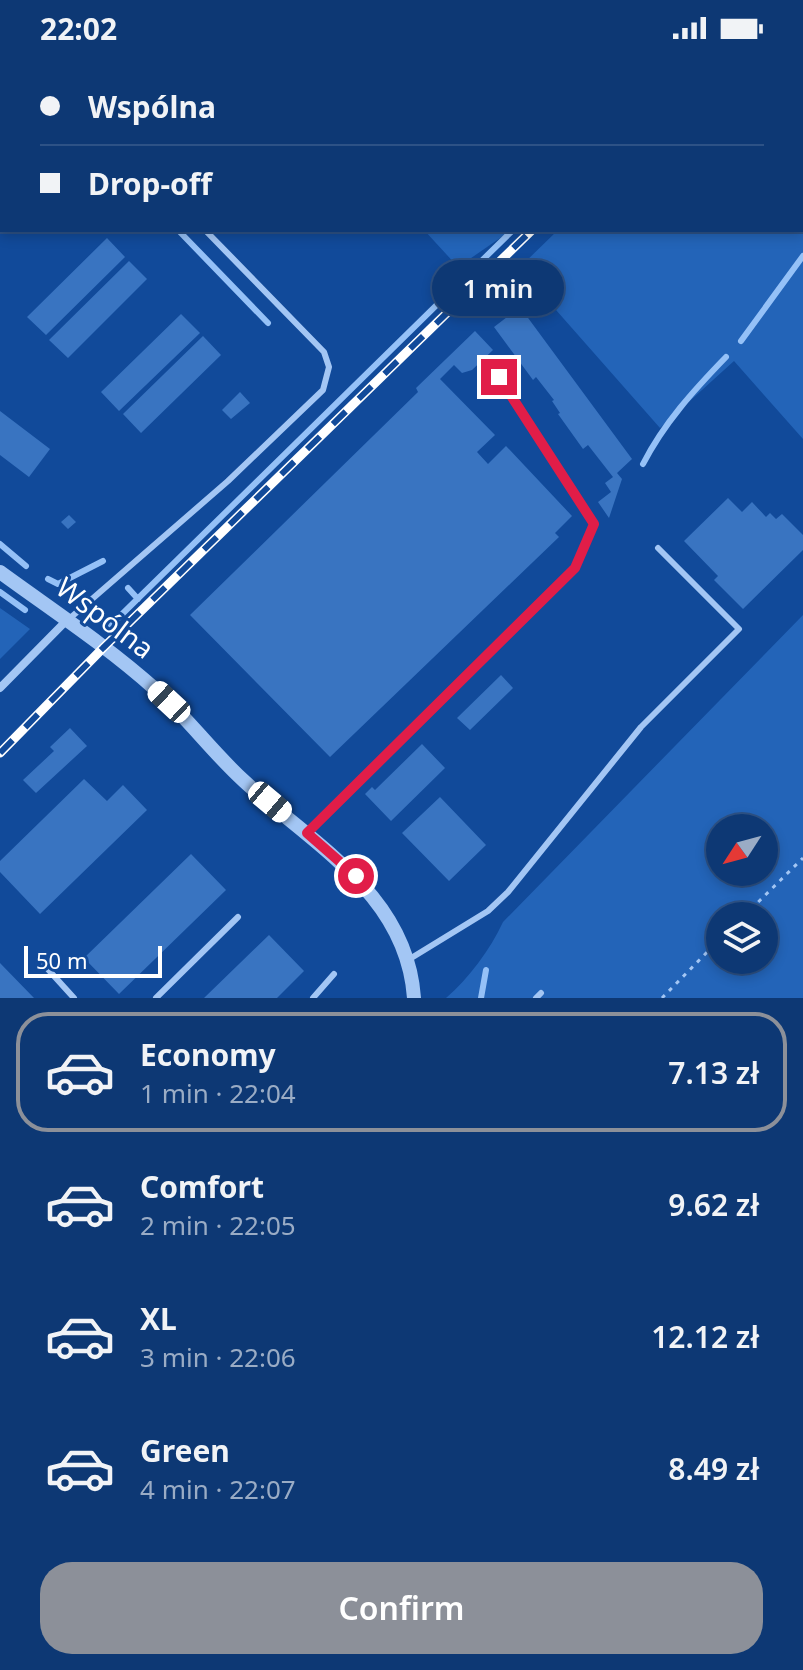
<!DOCTYPE html>
<html lang="en">
<head>
<meta charset="utf-8">
<style>
	body { margin:0; font-family:"Noto Sans",sans-serif; background:#163f79; color:#f1f3f6; height:100vh; display:flex; flex-direction:column; font-size:30px; white-space:nowrap }
	* { box-sizing:border-box; margin:0 }
	p { font-size:26px; color:#9aacc5 }
	.icon { flex:none; width:44px; height:44px; fill:none; stroke:currentColor; stroke-width:2; stroke-linecap:round; stroke-linejoin:round }
	.map { position:relative; height:942px; overflow:hidden }
	.panel { display:flex; flex-direction:column; background:#0d3874; flex:1 }
	.panel>* { flex:none }
	.hud { position:absolute; left:0px; top:0px; width:804px; height:176px; box-shadow:0 4px 12px #0003,0 0 0 2px #2d5286; display:grid; align-content:center; height:176px; padding:0 40px; background:#0d3874 }
	.needle { width:52px; rotate:234deg }
	.buttons { position:absolute; left:706px; top:758px; display:grid; gap:16px }
	.buttons a { display:grid; place-items:center; width:72px; height:72px; border-radius:50%; background:#0d3874; box-shadow:0 4px 12px #0003,0 0 0 2px #2d5286; font-size:40px }
	.scale { position:absolute; left:24px; bottom:20px; width:138px; box-sizing:border-box; padding-left:8px; border:4px solid #fff; border-top:0; font-size:22px; line-height:28px; white-space:nowrap; color:#fff; -webkit-text-stroke:6px #114a9a; paint-order:stroke }
	.end { position:absolute; width:36px; height:36px; margin:-18px; border:10px solid #e11d48; background:#fff; box-shadow:0 0 0 4px #fff }
	.from { border-radius:50% }
	.bubble { position:absolute; height:56px; border-radius:28px; background:#0d3874; box-shadow:0 4px 12px #0003,0 0 0 2px #2d5286; font-size:26px; font-weight:600; line-height:56px; text-align:center }
	.car { position:absolute; width:24px; height:48px; margin:-24px -12px; border-radius:10px; box-shadow:0 0 6px 2px #0007; background:linear-gradient(#fff 24%,#345 0 40%,#fff 0 76%,#345 0 86%,#fff 0) }
	.hud b { display:flex; align-items:center; gap:28px; height:76px; font-size:30px }
	.hud b+b { border-top:2px solid #2d5286 }
	.hud i { width:20px; height:20px; background:#f1f3f6 }
	ul { padding:14px 0 0; list-style:none }
	li { display:flex; align-items:center; gap:24px; height:120px; margin:0 16px 12px; padding:0 24px; border:4px solid transparent; border-radius:32px }
	li div { flex:1 }
	li b { display:block; font-size:30px }
	li em { font-style:normal; font-weight:600 }
	li.current { border-color:#8c9099 }
	li>.icon { width:72px; height:72px; stroke-width:1.5 }
	.action { display:flex; gap:16px; margin-top:auto; padding:16px 40px }
	.action a { flex:1; height:92px; border-radius:32px; background:#8c9099; color:#fff; font-size:32px; font-weight:600; line-height:92px; text-align:center }
	.status { display:flex; justify-content:space-between; align-items:center; height:56px; padding:0 40px; background:#0d3874; direction:ltr }
	.status svg { height:22px; fill:currentColor }
	.map>svg:first-child { display:block }
</style>
</head>
<body>
<div class="status"><b>22:02</b><svg viewBox="0 0 49 12"><path d="M0 12V9h3v3zM5 12V6h3v6zM10 12V3h3v9zM15 12V0h3v12zM26 1h20v11H26zM47 4h2v5h-2z"/></svg></div>
<div class="map">
<svg width="803" height="942" viewBox="0 0 803 942">
	<rect width="100%" height="100%" fill="#114a9a"/>
	<!-- green -->
	<path fill="#2364b8" fill-rule="evenodd" d="M296 0H687L297 2Z
		M737 0H803V383L734 305 660 372 519 212 558 174H802V2H735Z
		M424 174H512L458 211Z
		M0 552 30 573 0 603Z
		M803 559V942H446C469 922 490 894 503 866ZM720 772H764V816H720ZM720 860H764V904H720Z"/>
	<g fill="none" stroke-linecap="round" stroke-linejoin="round">
		<!-- stream -->
		<path stroke="#95c1f7" stroke-width="6" d="M688 2 690 0
			M178 174 268 267
			M741 285 803 200
			M643 408C664 367 694 334 726 301
			M0 488 26 510
			M48 523 58 528 103 505
			M128 532 138 543
			M0 536 25 554
			M111 569 513 174
			M481 942 486 914"/>
	</g>
	<!-- building -->
	<path fill="#3974c1" d="M107 182 125 201 46 279 27 261Z
		M129 205 147 223 68 302 49 284Z
		M520 251 632 403 617 417 622 423 609 462 598 446 611 436 605 427 613 421 588 389 583 393 558 358 560 357 552 345 554 344 536 321 533 324 494 271Z
		M181 258 200 277 119 355 101 336Z
		M475 275 493 294 472 314 462 317 454 309 440 323 495 379 477 396 488 408 506 390 572 460 555 477 559 481 330 701 190 559 418 336 416 332Z
		M203 280 221 299 141 377 123 358Z
		M240 336 250 347 231 363 222 354Z
		M0 355 50 393 29 421 0 399Z
		M728 442 742 456 752 446 766 461 770 457 776 463 782 458 803 479V494L743 553 714 524 718 520 684 485Z
		M69 459 76 466 68 473 61 466Z
		M501 619 513 632 470 674 457 662Z
		M70 672 87 690 36 737 23 724 54 695 50 691Z
		M422 688 445 712 391 765 365 738 372 731 375 734Z
		M84 723 107 745 123 729 147 754 40 858 0 816V805Z
		M440 741 486 789 449 825 402 777Z
		M191 798 226 834 119 938 84 902Z
		M269 879 304 915 277 942H204Z
		M0 907 34 942H0Z"/>
	<g fill="none" stroke-linecap="round" stroke-linejoin="round">
		<!-- path -->
		<path stroke="#a3c6f4" stroke-width="3" stroke-dasharray="4 6" stroke-linecap="butt" d="M423 0 425 2
			M583 0 585 2
			M599 2 601 0
			M744 860 803 802
			M662 942 720 883"/>
		<!-- service -->
		<path stroke="#a3c6f4" stroke-width="6" d="M69 563 228 425 323 334 329 311 324 296 205 174
			M307 777 575 512 594 468 499 321
			M408 904 488 855 508 836 641 671 739 573 658 492
			M44 909 74 942
			M156 942 238 861
			M313 942 334 918
			M536 942 541 937"/>
		<!-- minor -->
		<path stroke="#a3c6f4" stroke-width="8" d="M0 632 66 565"/>
		<!-- tertiary -->
		<path stroke="#a3c6f4" stroke-width="14" d="M0 516C52 554 107 590 155 633 187 661 212 696 244 725 312 788 407 838 414 942"/>
		<defs>
			<path id="rail" d="M709 2 711 0
				M0 697 103 592 532 174"/>
		</defs>
		<!-- rail casing -->
		<use href="#rail" stroke="#fff" stroke-width="9"/>
		<!-- rail -->
		<use href="#rail" stroke="#114a9a" stroke-width="6" stroke-dasharray="18" stroke-linecap="butt"/>
	</g>
	<g fill="none" stroke-linecap="round" stroke-linejoin="round">
		<!-- route -->
		<path stroke="#e11d48" stroke-width="10" d="M356 820 307 777 575 512 594 468 499 321"/>
	</g>
	<g text-anchor="middle" stroke-width="6" stroke-linejoin="round" paint-order="stroke">
		<!-- street labels -->
		<g font-size="28" fill="#fff" stroke="#114a9a">
			<text transform="translate(105 562) rotate(37)" y="10">Wspólna</text>
		</g>
	</g>
</svg>
<div class="buttons">
<a><svg class="needle" viewBox="-14 -14 28 28"><path d="M0-13l5 13h-10z" fill="#e53935"/><path d="M0 13l5-13h-10z" fill="#9aacc5"/></svg></a>
<a><svg class="icon" aria-label="layers" viewBox="0 0 24 24"><path d="M12 4l9 5-9 5-9-5zM3 14l9 5 9-5"/></svg></a>
</div>
<div class="scale">50 m</div>
<i class="end from" style="left:356px;top:820px"></i>
<i class="end" style="left:499px;top:321px"></i>
<div class="bubble" style="left:432px;top:204px;width:132px">1 min</div>
<i class="car" style="left:169px;top:646px;rotate:313deg"></i>
<i class="car" style="left:270px;top:746px;rotate:130deg"></i>
<div class="hud">
<b><i class="from"></i>Wspólna</b>
<b><i></i>Drop-off</b>
</div>
</div>
<section class="panel">
<ul>
<li class="current"><svg class="icon" aria-label="car" viewBox="0 0 24 24"><path d="M5 17H2v-5l4-1 3-4h7l3 4 3 1v5h-3M9 17h6M6 11h13"/><circle cx="7" cy="17" r="2"/><circle cx="17" cy="17" r="2"/></svg><div><b>Economy</b><p>1 min · 22:04</p></div><em>7.13 zł</em></li>
<li><svg class="icon" aria-label="car" viewBox="0 0 24 24"><path d="M5 17H2v-5l4-1 3-4h7l3 4 3 1v5h-3M9 17h6M6 11h13"/><circle cx="7" cy="17" r="2"/><circle cx="17" cy="17" r="2"/></svg><div><b>Comfort</b><p>2 min · 22:05</p></div><em>9.62 zł</em></li>
<li><svg class="icon" aria-label="car" viewBox="0 0 24 24"><path d="M5 17H2v-5l4-1 3-4h7l3 4 3 1v5h-3M9 17h6M6 11h13"/><circle cx="7" cy="17" r="2"/><circle cx="17" cy="17" r="2"/></svg><div><b>XL</b><p>3 min · 22:06</p></div><em>12.12 zł</em></li>
<li><svg class="icon" aria-label="car" viewBox="0 0 24 24"><path d="M5 17H2v-5l4-1 3-4h7l3 4 3 1v5h-3M9 17h6M6 11h13"/><circle cx="7" cy="17" r="2"/><circle cx="17" cy="17" r="2"/></svg><div><b>Green</b><p>4 min · 22:07</p></div><em>8.49 zł</em></li>
</ul>
<div class="action"><a>Confirm</a></div>
</section>
</body>
</html>
